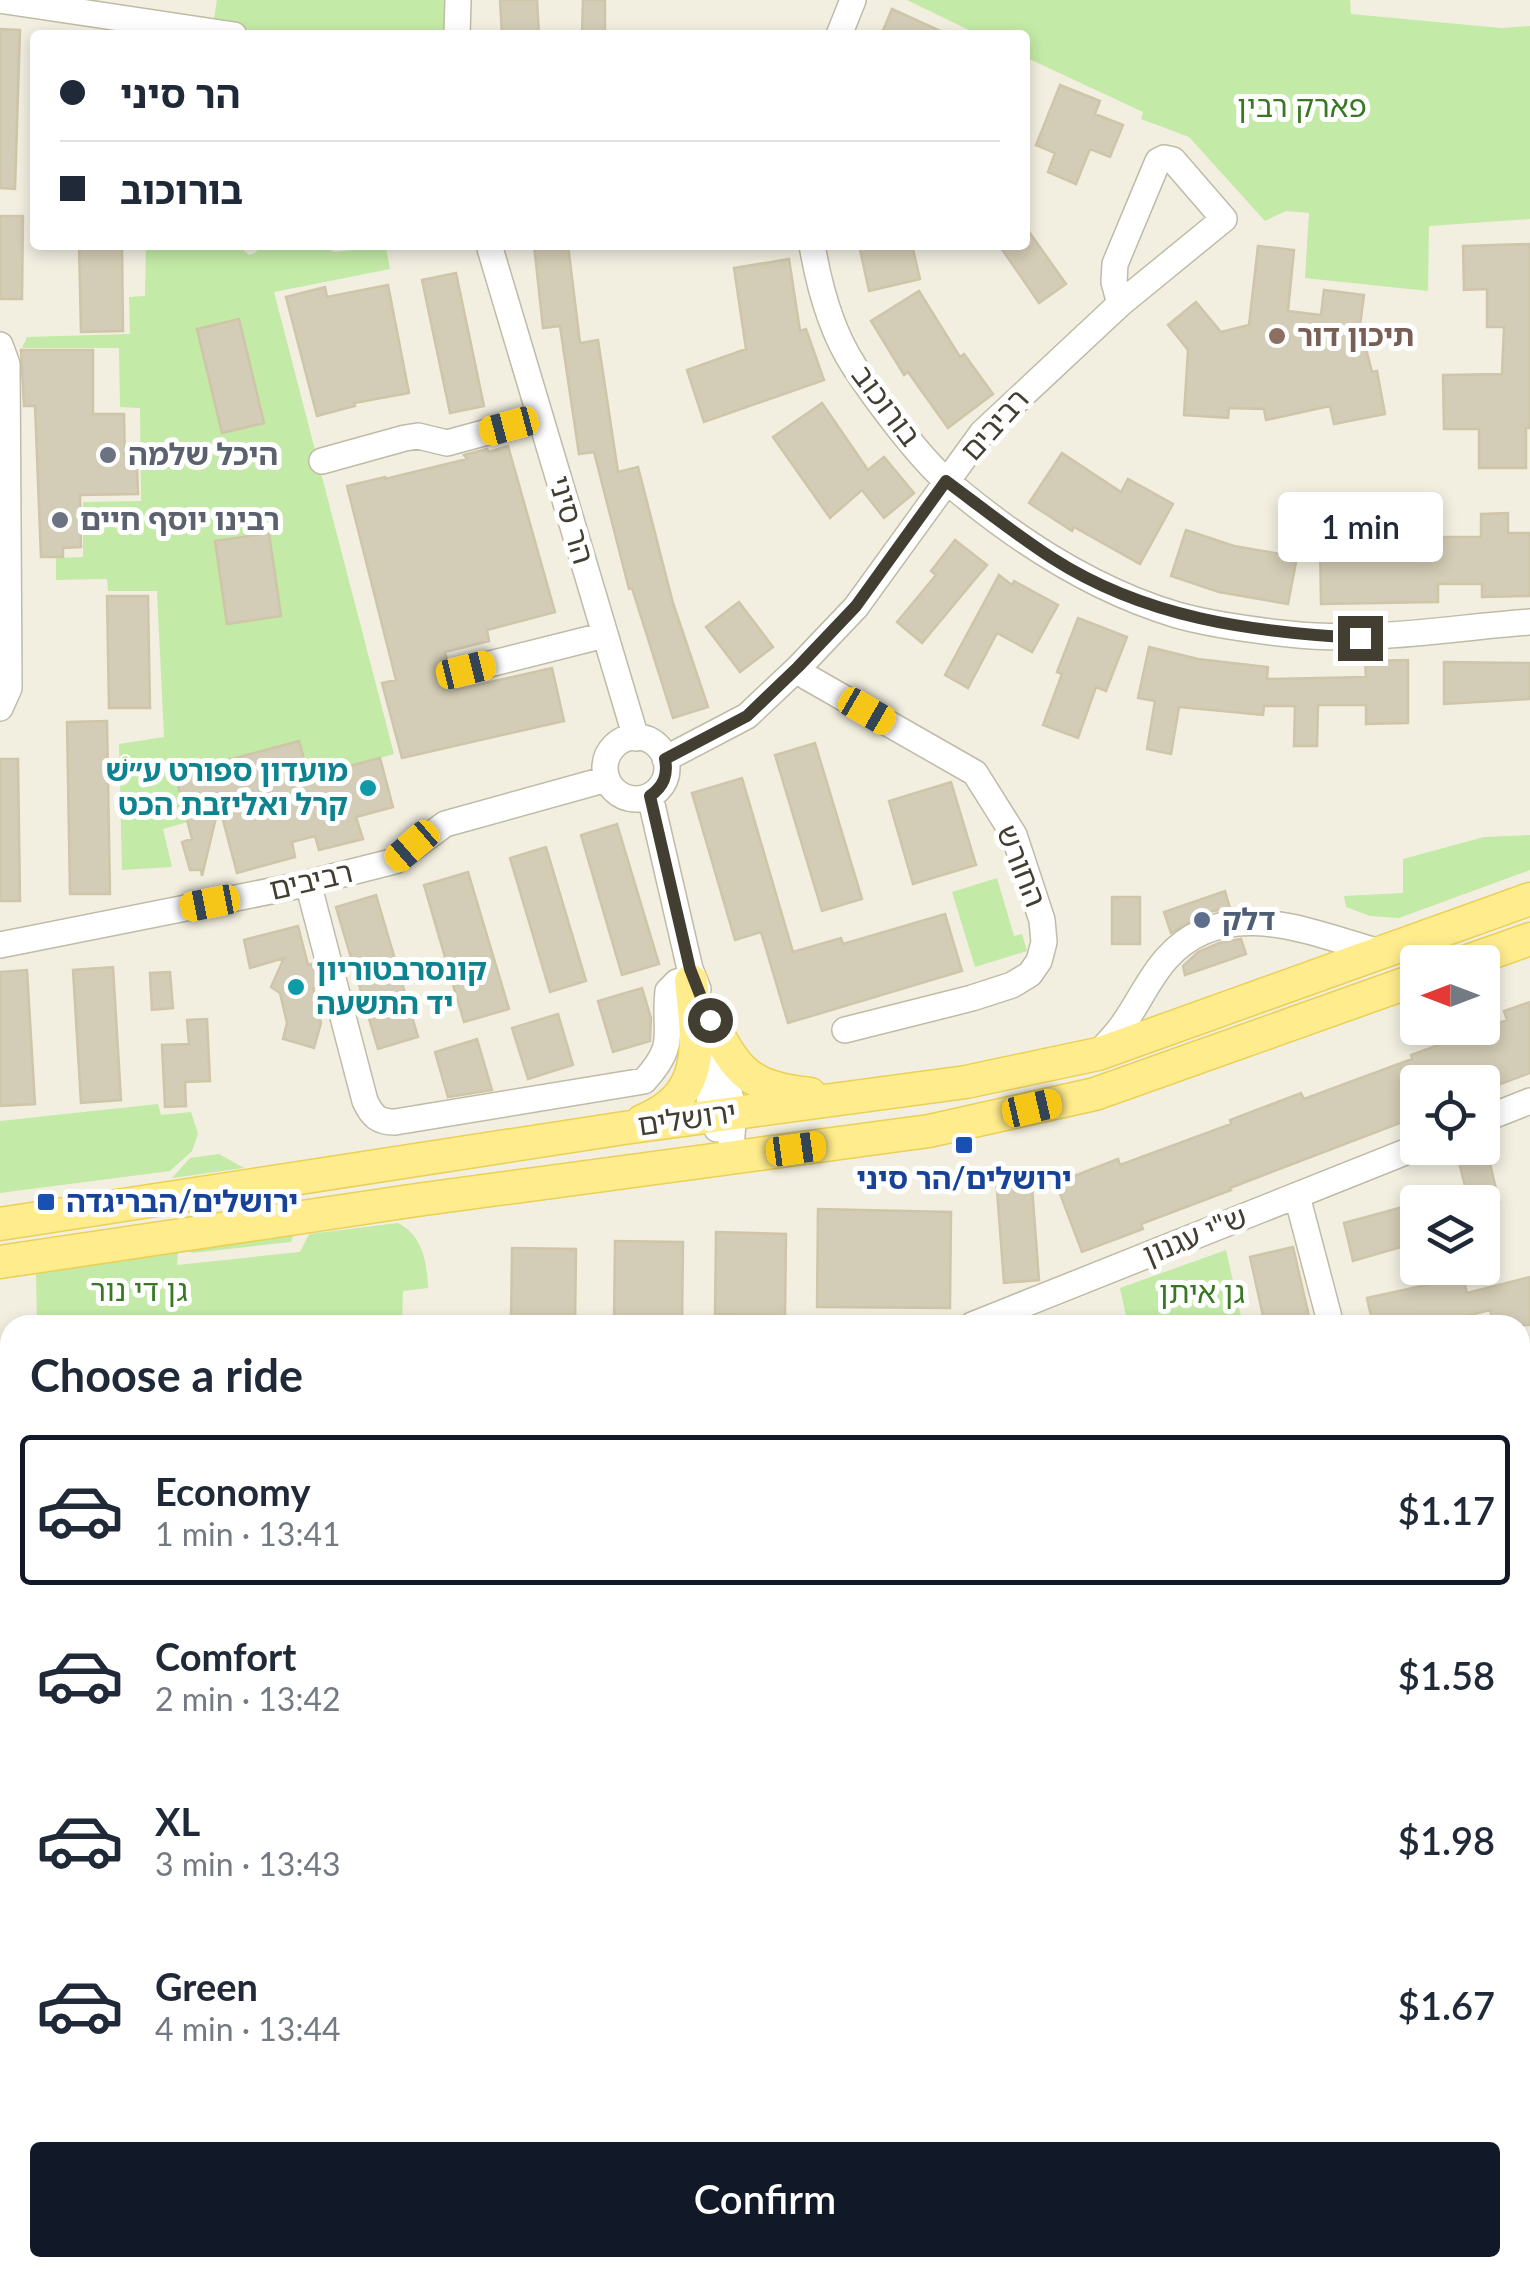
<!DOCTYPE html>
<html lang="en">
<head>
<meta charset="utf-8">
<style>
	body { margin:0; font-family:Lato,"Noto Sans Hebrew",sans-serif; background:#f6f6f7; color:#1f2937; height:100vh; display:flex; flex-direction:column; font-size:38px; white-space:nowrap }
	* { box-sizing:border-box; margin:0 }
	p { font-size:32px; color:#747a83 }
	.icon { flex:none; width:55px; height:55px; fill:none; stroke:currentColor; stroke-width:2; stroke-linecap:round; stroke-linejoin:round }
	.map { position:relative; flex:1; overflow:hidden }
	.panel { position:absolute; left:0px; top:1315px; width:1530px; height:962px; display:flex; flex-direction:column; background:#fff; border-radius:30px 30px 0 0; box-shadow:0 5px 15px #0003 }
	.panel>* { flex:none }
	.guide { position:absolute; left:30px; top:30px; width:1000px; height:220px; border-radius:10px; box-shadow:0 5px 15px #0003; display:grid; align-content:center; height:220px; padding:0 30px; background:#fff }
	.needle { width:65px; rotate:270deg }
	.controls { position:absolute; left:1400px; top:945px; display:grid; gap:20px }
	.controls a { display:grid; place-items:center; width:100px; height:100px; border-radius:10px; background:#fff; box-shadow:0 5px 15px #0003; font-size:50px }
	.end { position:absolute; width:45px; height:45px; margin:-22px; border:12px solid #433e32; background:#fff; box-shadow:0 0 0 5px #fff }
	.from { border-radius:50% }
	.bubble { position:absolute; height:70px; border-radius:10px; background:#fff; box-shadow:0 5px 15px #0003; font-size:32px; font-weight:600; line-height:70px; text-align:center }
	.car { position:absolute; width:30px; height:60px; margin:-30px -15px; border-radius:12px; box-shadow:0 0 8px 2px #0007; background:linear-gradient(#f5c518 24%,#345 0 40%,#f5c518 0 76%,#345 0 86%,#f5c518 0) }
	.guide b { display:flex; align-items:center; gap:35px; height:95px; font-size:38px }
	.guide b+b { border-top:2px solid #e0e1e3 }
	.guide i { width:25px; height:25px; background:#1f2937 }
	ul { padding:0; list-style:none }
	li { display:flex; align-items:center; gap:30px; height:150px; margin:0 20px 15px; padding:0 10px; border:5px solid transparent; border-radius:10px }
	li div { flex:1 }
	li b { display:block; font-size:38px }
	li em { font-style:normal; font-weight:600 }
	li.on { border-color:#111827 }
	li>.icon { width:90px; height:90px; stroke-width:1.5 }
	h2 { padding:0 30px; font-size:45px; line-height:120px }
	.action { display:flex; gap:20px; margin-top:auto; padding:20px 30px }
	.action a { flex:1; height:115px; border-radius:10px; background:#111827; color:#fff; font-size:40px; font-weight:600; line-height:115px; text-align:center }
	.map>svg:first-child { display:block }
</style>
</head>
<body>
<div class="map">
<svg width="1530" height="2277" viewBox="0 0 1530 2277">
	<rect width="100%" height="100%" fill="#f2efe1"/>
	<!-- green -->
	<path fill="#c3eaa6" d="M217 0H458L457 35H204L212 31Z
		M907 0H1350L1351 14 1501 28 1530 26V219L1429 226 1428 291 1305 278 1309 213 1286 211 1265 221 1189 137 1141 119 1143 112 1025 57V35H979Z
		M146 245H238L249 255 255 253 262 245H321L334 252 386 247 390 269 274 292 394 754 309 777 299 741 175 774 188 822 163 829 172 867 122 870 119 744 164 737 157 591H108L107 579 56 580V558L83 557V502L141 501 140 408 120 407 119 348H22L27 337 130 334 129 297 145 296Z
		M1530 835V870L1399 918 1370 916 1346 907 1344 896 1403 893V859L1484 837Z
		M997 878 1014 936 1022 934 1027 951 975 967 952 892Z
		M158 1104 161 1115 191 1112 198 1134 192 1151 170 1171 0 1193V1121Z
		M219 1154 244 1168 172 1178 190 1158Z
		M398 1223C423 1236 427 1262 428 1288L403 1291 402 1325H37L36 1272 0 1277V1273L295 1230 291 1242 192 1253 187 1249 178 1251 177 1265 300 1252 309 1234Z
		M1226 1250 1243 1325H1128L1120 1288Z
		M10 1699V2121H0V1790Z"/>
	<!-- building -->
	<path fill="#d3ccb6" stroke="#cfc5a9" stroke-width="2.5" d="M500 0H537L539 35H502Z
		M583 0H605V35H582Z
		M892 9 949 35H881Z
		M0 29 20 30 15 189 0 188Z
		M1060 85 1100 101 1095 114 1123 125 1110 157 1090 149 1076 184 1048 172 1055 153 1036 145Z
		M0 216H23L22 299H0Z
		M1025 226 1066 284 1039 303 999 245H1025Z
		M1530 244V428H1526V468H1479V429H1444L1443 375 1502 374 1504 327H1487V289L1464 290 1463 246Z
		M79 245H122L123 331 81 332Z
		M534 245H568L580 343 598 340 618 472 638 467 673 603 708 707 673 718 632 588 629 589 594 452 579 454 560 326 543 328Z
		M859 245H912L920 279 869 291Z
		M1258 246 1294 250 1288 311 1321 315 1324 290 1364 295 1360 325 1372 372 1377 371 1385 414 1334 424 1330 406 1266 420 1264 409 1229 408 1228 418 1184 415 1188 350 1168 325 1196 302 1221 332 1249 325Z
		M789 259 800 331 806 329 824 380 704 422 687 370 746 349 734 268Z
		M456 273 484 406 450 413 422 280Z
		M388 285 409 393 354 403 355 406 317 416 286 297 325 287 327 297Z
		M919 291 960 357 964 354 993 394 948 428 908 372 904 375 871 321Z
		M239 319 264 423 222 433 197 329Z
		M21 350H93V414H124L125 467 137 466 138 494 80 495 81 547 63 548V557H41L35 406H24Z
		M822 403 868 470 884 457 914 493 884 518 862 490 830 518 773 437Z
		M508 446 555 612 487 630 489 641 445 652 455 690 552 668 564 721 402 758 382 683 396 680 347 486 385 477V479L467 459 464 455 487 449 489 452Z
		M1062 453 1121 492 1128 479 1173 504 1140 564 1074 527 1072 531 1029 503Z
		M1508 513V533H1530V596L1482 597V584H1438V602L1321 604 1320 542H1385V519L1437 518V537H1481V514Z
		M1186 530 1234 546 1297 557 1288 604 1219 592 1171 576Z
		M269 533 281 616 227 624 215 541Z
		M955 540 987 565 922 643 897 622 936 575 931 571Z
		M999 575 1012 585 1014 581 1058 605 1032 652 997 633 968 688 945 675Z
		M107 596H148L150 708H109Z
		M739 602 773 647 740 672 706 627Z
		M1078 618 1127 637 1106 691 1096 687 1078 738 1043 725 1062 674 1057 672Z
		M1149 647 1198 659 1268 667 1267 679 1366 677 1365 661 1408 660V723L1366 724V705H1318L1317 746H1294L1295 706H1264L1263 715 1179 707 1171 754 1147 749 1155 701 1138 698Z
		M1444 662 1530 663V699L1444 704Z
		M107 721 110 894H70L67 722Z
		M299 741 309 777 380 758 393 807 356 817 363 839 319 850 315 836 292 842 295 857 237 873 219 805 202 876 201 870H190L182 842 192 839 175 774Z
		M815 743 862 899 822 911 775 755Z
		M0 759H18L20 901H0Z
		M742 778 793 952 841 938 843 944 945 914 962 971 788 1023 761 932 735 940 692 793Z
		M951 782 976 865 913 884 889 801Z
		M617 824 659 964 622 975 581 835Z
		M546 847 586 981 550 992 510 858Z
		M468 872 509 1009 464 1022 424 885Z
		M1225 891 1230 908 1208 912 1171 933 1164 912Z
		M376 895 418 1037 378 1049 336 907Z
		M1112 897H1140V944H1112Z
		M298 926 308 965 312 964 318 987 313 988 321 1023 314 1048 283 1039 287 1023 280 993 271 987 284 958 250 968 244 940Z
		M1241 939 1246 954 1185 975 1183 966 1198 952 1219 943Z
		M113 967 121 1100 81 1103 73 970Z
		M27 970 35 1104 0 1106V972Z
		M170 972 173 1008 152 1010 150 973Z
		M642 988 651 1018 650 1041 613 1052 598 1001Z
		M1530 1002V1073L1482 1091V1082H1400L1413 1118 1230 1188 1231 1190 1141 1224 1143 1229 1082 1252 1056 1183 1118 1159 1120 1165 1231 1124 1230 1120 1301 1093 1304 1099 1412 1059 1411 1055 1507 1020 1504 1011Z
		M558 1014 573 1065 528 1079 512 1028Z
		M207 1019 210 1081 185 1082 186 1106 165 1107 162 1045 189 1044 187 1020Z
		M477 1039 492 1090 448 1097 435 1052Z
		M1488 1155 1499 1202H1469L1459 1162Z
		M1031 1174 1039 1280 1004 1283 996 1177Z
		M1418 1203V1242L1353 1261 1344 1223Z
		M818 1209 951 1212 950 1308 817 1307Z
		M716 1232 786 1234 785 1316 715 1314Z
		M615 1241 683 1242 682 1325 614 1324Z
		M1293 1247 1311 1325H1265L1250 1257Z
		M512 1248 576 1249 575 1325H511Z
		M1463 1277 1467 1293 1530 1277V1325H1494L1490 1310 1431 1325H1373L1367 1298Z"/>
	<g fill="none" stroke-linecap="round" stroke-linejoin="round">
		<defs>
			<path id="minor" d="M0 0 234 35
				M457 35 458 0
				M839 35 853 0
				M489 245 636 738
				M812 245C819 286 831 331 854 366 874 397 921 460 949 483 1015 539 1093 590 1177 615 1213 625 1252 630 1289 634 1369 643 1449 628 1530 622
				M0 345 7 364 9 688 0 708
				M322 461 405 438 418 436 447 443 539 418
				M799 667 807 677 975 773 1014 835 1042 920 1044 942 1039 961 1030 974 1012 985 972 998 845 1030
				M466 670 605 635
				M605 768a31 31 0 1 1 62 0a31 31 0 1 1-62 0Z
				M665 759 747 716 799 667 856 607 982 433 1120 304 1114 282 1115 264 1158 161 1164 158 1173 160 1224 219 1120 304
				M650 796 690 969 698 989
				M308 883 365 1101C372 1116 378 1122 395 1122L644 1081C679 1043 663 1034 668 991L677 982 692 977
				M0 945 296 886 395 861 445 824 607 779
				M701 1046 712 1116 717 1129
				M718 1046 734 1112 730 1158
				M1099 1053C1107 1043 1117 1034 1124 1023 1139 1002 1149 978 1167 958 1224 894 1310 932 1379 952
				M1482 1120 1530 1101
				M1297 1196 1331 1325
				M972 1325 1418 1147
				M0 1440H10
				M1520 1531 1530 1529
				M0 1719 10 1624
				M1520 1915H1530
				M1520 2072 1522 2110
				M0 2135H10
				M1527 2176 1530 2277
				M472 2268 474 2277
				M1233 2268 1234 2277
				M989 2277V2268"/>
			<path id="major" d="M1465 962 1530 939
				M710 1020C738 1072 747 1087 810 1094
				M642 1121C709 1094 697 1040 691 981
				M0 1224 624 1128 966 1082 1098 1054 1530 899
				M0 1262 417 1200 929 1131 1095 1094 1418 979"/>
		</defs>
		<!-- minor casing -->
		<use href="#minor" stroke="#c0bba6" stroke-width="28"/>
		<!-- major casing -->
		<use href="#major" stroke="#ebd056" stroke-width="35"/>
		<!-- minor -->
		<use href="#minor" stroke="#fff" stroke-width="25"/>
		<!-- major -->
		<use href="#major" stroke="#ffec8d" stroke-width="32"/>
	</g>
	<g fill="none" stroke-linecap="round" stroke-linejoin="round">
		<!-- route -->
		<path stroke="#433e32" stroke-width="12" d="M710 1020 690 969 650 796C664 786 668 775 665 759L747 716 798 667 856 606 946 481C981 507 1015 534 1052 558 1145 618 1251 632 1360 638"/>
	</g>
	<!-- markers -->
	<circle fill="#8d6e63" stroke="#fff" stroke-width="4" cx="1277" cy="336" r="10"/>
	<g fill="#6b7280" stroke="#fff" stroke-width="4">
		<circle cx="108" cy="455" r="10"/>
		<circle cx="60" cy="520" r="10"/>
	</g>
	<g fill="#0f9aa8" stroke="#fff" stroke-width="4">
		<circle cx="368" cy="788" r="10"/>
		<circle cx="296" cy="987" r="10"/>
	</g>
	<circle fill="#5c6f8a" stroke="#fff" stroke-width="4" cx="1202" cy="920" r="10"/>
	<g fill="#1a4fb4" stroke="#fff" stroke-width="4">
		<rect x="954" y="1135" width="20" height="20" rx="5"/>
		<rect x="36" y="1192" width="20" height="20" rx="5"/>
	</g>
	<g text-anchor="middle" stroke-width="10" stroke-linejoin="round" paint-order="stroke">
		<!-- park labels -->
		<g font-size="30" fill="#387822" stroke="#fff">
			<text x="1302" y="117">פארק רבין</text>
			<text x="139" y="1301">גן די נור</text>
			<text x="1202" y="1303">גן איתן</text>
		</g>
		<!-- education labels -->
		<g font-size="30" font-weight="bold" fill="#785e54" stroke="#fff" text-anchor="start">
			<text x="1297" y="346">תיכון דור</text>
		</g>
		<!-- street labels -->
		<g font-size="30" fill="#433e32" stroke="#fff">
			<text transform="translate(886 406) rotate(53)" y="10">בורוכוב</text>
			<text transform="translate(995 425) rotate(-48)" y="10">רביבים</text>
			<text transform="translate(571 520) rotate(73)" y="10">הר סיני</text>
			<text transform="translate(1021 866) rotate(68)" y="10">החורש</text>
			<text transform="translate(311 881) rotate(-13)" y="10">רביבים</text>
			<text transform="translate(687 1119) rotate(-8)" y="10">ירושלים</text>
			<text transform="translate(1195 1236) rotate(-22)" y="10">ש"י עגנון</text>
		</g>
		<!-- worship labels -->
		<g font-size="30" font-weight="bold" fill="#5b616d" stroke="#fff" text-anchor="start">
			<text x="128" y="465">היכל שלמה</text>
			<text x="80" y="530">רבינו יוסף חיים</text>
		</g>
		<!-- culture labels -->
		<g font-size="30" font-weight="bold" fill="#0d838f" stroke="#fff" text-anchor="end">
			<text x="348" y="781">מועדון ספורט ע״שׁ<tspan x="348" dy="34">קרל ואליזבת הכט</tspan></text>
			<text x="316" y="980" text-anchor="start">קונסרבטוריון<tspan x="316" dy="34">יד התשעה</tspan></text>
		</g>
		<!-- service labels -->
		<g font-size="30" font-weight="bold" fill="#4e5e75" stroke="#fff" text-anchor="start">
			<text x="1222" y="930">דלק</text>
		</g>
		<!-- transit labels -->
		<g font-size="30" font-weight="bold" fill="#164399" stroke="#fff">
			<text x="964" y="1189">ירושלים/הר סיני</text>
			<text x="66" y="1212" text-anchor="start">ירושלים/הבריגדה</text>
		</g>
	</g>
</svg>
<div class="controls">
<a><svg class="needle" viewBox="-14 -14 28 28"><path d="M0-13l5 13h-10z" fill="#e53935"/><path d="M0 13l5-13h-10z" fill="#747a83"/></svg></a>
<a><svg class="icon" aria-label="locate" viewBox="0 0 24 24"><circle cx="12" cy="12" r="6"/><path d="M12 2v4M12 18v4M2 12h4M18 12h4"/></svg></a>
<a><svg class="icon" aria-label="layers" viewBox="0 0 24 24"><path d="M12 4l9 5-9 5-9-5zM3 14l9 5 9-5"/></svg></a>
</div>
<i class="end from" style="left:710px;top:1020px"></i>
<i class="end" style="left:1360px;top:638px"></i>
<div class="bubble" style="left:1278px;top:492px;width:165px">1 min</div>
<i class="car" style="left:509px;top:426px;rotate:255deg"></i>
<i class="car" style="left:466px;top:670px;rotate:76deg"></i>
<i class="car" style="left:867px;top:711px;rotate:120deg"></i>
<i class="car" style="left:412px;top:846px;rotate:229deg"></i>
<i class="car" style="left:210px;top:903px;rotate:259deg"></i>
<i class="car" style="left:1032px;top:1108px;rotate:77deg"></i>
<i class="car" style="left:796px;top:1149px;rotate:82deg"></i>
<div class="guide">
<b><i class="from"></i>הר סיני</b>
<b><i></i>בורוכוב</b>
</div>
<section class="panel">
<h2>Choose a ride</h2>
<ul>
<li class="on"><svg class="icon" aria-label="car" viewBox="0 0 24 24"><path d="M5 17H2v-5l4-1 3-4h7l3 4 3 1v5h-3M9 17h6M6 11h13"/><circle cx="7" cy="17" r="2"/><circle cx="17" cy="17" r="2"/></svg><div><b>Economy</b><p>1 min · 13:41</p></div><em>$1.17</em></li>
<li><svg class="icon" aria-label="car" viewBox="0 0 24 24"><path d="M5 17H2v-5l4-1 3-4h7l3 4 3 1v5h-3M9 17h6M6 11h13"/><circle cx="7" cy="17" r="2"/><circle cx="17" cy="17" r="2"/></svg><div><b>Comfort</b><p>2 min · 13:42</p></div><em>$1.58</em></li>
<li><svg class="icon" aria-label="car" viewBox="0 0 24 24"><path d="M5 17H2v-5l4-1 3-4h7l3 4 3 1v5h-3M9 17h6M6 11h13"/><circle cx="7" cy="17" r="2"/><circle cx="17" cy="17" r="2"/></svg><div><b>XL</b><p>3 min · 13:43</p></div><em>$1.98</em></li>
<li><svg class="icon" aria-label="car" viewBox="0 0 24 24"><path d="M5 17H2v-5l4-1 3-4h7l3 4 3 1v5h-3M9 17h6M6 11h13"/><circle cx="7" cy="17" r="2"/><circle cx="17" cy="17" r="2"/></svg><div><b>Green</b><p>4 min · 13:44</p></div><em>$1.67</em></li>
</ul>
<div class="action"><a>Confirm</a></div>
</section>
</div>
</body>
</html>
